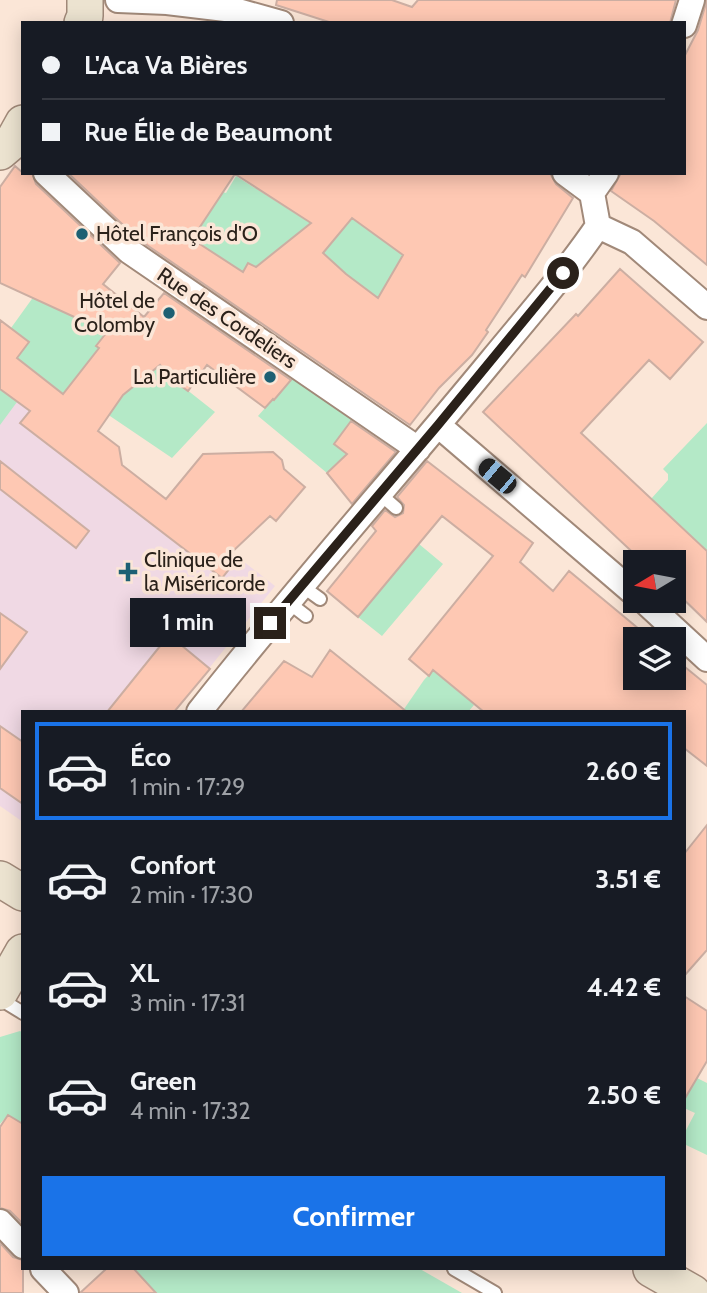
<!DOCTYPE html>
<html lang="fr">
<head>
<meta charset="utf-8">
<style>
	body { margin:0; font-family:Cabin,sans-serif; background:#20242c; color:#f1f3f6; height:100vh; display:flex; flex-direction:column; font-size:26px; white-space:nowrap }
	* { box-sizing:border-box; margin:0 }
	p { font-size:23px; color:#9ea1a6 }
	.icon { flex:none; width:38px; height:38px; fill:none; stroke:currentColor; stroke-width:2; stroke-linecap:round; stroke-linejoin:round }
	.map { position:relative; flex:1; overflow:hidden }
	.side { position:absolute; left:21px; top:710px; width:665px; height:560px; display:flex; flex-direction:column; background:#171b24; border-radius:0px; box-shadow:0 4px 18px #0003 }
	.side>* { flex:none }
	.top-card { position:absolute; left:21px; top:21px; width:665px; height:154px; border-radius:0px; box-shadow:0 4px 18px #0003; display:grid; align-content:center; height:154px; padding:0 21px; background:#171b24 }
	.needle { width:46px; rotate:260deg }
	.fabs { position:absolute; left:623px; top:550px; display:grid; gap:14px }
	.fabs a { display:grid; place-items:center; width:63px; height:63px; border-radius:0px; background:#171b24; box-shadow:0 4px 18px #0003; font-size:35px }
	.end { position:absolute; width:32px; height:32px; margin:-16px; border:9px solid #2a211a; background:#fff; box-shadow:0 0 0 4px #fff }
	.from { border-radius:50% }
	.bubble { position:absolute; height:49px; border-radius:0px; background:#171b24; box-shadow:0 4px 18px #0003; font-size:23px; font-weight:700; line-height:49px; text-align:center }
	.car { position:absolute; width:21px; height:42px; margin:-21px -10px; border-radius:9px; box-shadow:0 0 5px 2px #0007; background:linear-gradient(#222 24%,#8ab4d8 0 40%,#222 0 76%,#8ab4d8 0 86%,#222 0) }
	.top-card b { display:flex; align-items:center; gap:24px; height:66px; font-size:26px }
	.top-card b+b { border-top:2px solid #363941 }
	.top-card i { width:18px; height:18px; background:#f1f3f6 }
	ul { padding:12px 0 0; list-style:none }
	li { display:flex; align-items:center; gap:21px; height:98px; margin:0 14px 10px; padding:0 7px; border:4px solid transparent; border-radius:0px }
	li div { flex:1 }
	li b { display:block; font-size:26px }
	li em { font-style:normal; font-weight:700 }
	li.current { border-color:#1a73e8 }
	li>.icon { width:63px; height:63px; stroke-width:1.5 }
	.action { display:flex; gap:14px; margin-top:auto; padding:14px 21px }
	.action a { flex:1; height:80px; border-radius:0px; background:#1a73e8; color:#fff; font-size:28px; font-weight:700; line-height:80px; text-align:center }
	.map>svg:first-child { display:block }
</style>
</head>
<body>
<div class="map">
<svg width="707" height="1293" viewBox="0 0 707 1293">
	<rect width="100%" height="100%" fill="#fbe6d7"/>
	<!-- medical -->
	<path fill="#f0d9e4" d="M0 345 73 402 60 419 106 437 119 447 114 459 203 527 202 529 275 586 174 712H23V822L0 806Z"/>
	<!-- green -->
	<path fill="#b4e9c7" d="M236 176 312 224 259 269 248 263 243 272 192 239 223 192 226 193Z
		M363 200 403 255 378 298 304 276Z
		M47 278 70 311 86 323 89 318 107 332 99 348 82 370 186 343 194 351 172 378 215 412 172 458 76 393 70 399 17 358 29 342 11 328Z
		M294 375 356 416 334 444 347 454 327 473 258 416 273 399 275 400Z
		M0 389 17 402 0 425Z
		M707 423V551L651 499 668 480V474L663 469Z
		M419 544 443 564 382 636 358 617Z
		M435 668 474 705 468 712H402L424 680Z
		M20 1031 23 1033V1144L20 1123 8 1115 0 1124V1037Z
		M697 1078 707 1083V1155L684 1144V1134L695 1113 684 1108V1100Z
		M134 1269H420L462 1293H121L140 1276Z"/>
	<!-- building -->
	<path fill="#fec8b3" stroke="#ccaea2" stroke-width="2" fill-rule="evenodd" d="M277 0H392L412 7 418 0H676L670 23H332L276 5Z
		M707 0V265L654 221 611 191 621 173H684V57L698 30Z
		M15 166 23 173H32L36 184 120 263 103 284 144 317 164 293 291 380 274 400 273 399 265 408 207 365 188 391 173 380 160 365 123 395 98 431 119 447 122 465 166 499 203 454 273 452 282 460 284 469 305 487 276 521 270 516 232 552 238 558 222 578 20 423 30 411 0 389V320L29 342 17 358 63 394 99 348 96 346 107 332 0 283V187Z
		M68 173H550L556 184 573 198 525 277 522 275 486 330 488 332 472 355 439 388 410 425 138 239ZM235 174 311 223 256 267 248 263 243 272 192 239ZM352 218 403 255 378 298 346 274 323 253Z
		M620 269 703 342 670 379 649 360 581 433 707 551V622L674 590V562H643L483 412 576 314 578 316Z
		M351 421 396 452 352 504 327 473 347 454 334 444Z
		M0 461 89 531 76 548 0 489Z
		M427 461 533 543 520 562 553 591 569 571 651 639H635V677H674V658L707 685V766L684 748V712H484L433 670 429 676 409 659 493 556 442 516 358 617 327 591 376 531 372 526 385 510 395 517 403 513 404 505 397 497Z
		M0 613 27 632 0 669Z
		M169 635 210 669 174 712H107Z
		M330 650 407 712H241L284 661 312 677Z
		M0 726 23 742V804L0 788Z
		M707 825V950L684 976V854Z
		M684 996 707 1011V1061L684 1100Z
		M8 1115 23 1124V1224L10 1211 0 1208V1127Z
		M0 1243 13 1257 23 1260V1293H0Z
		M106 1269H134L156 1293H80Z"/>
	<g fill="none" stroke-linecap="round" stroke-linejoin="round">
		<defs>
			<path id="lane" d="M380 494 396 508
				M302 586 320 599
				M288 602 306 616
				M0 999 23 1013
				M454 1269 495 1293"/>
			<path id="street" d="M118 0 167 2 234 10 281 23
				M684 25 692 0
				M46 173 129 251 418 449
				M565 173 592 193 598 226
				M592 193 606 173
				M598 226 632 242 707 307
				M438 425 635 594
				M643 600 707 659
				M199 712C293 592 395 478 492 360 528 316 566 273 598 226
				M0 1222 23 1246
				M43 1269 66 1293"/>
			<path id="secondary" d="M82 23 85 16V0
				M0 152 13 141 23 123
				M0 879 23 893
				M0 992 23 952
				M651 1269 693 1293"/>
		</defs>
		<!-- lane casing -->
		<use href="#lane" stroke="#a18979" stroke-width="16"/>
		<!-- street casing -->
		<use href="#street" stroke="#a18979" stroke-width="28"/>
		<!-- secondary casing -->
		<use href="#secondary" stroke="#a18979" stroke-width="38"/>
		<!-- lane -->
		<use href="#lane" stroke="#fff" stroke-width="12"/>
		<!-- street -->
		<use href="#street" stroke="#fff" stroke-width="24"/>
		<!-- secondary -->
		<use href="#secondary" stroke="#ece3d0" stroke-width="35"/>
	</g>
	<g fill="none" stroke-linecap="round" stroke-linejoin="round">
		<!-- route -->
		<path stroke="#2a211a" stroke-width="9" d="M270 623 438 425 563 273"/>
	</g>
	<!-- markers -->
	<g fill="#1d6073" stroke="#fbe6d7" stroke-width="2.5">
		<circle cx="82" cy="234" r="7"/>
		<circle cx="169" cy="313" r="7"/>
		<circle cx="270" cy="377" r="7"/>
		<path d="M124.5 561.5h7v7h7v7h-7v7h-7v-7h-7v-7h7z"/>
	</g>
	<g text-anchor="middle" stroke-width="7" stroke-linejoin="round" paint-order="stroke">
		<!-- poi labels -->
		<g font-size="21" fill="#2a211a" stroke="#fbe6d7" text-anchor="start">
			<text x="96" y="241">Hôtel François d'O</text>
			<text x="155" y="308" text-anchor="end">Hôtel de<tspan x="155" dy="24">Colomby</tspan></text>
			<text x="256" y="384" text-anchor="end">La Particulière</text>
			<text x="144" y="567">Clinique de<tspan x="144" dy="24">la Miséricorde</tspan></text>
		</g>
		<!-- street labels -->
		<g font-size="21" fill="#2a211a" stroke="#fbe6d7">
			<text transform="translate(227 318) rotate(34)" y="7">Rue des Cordeliers</text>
		</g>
	</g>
</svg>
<div class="fabs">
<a><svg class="needle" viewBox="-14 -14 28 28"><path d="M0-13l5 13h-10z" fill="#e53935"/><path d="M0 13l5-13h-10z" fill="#9ea1a6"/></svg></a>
<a><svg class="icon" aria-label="layers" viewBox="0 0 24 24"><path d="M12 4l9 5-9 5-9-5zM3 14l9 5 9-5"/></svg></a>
</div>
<i class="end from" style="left:563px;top:273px"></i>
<i class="end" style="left:270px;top:623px"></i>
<div class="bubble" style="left:130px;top:598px;width:116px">1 min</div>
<i class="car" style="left:497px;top:476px;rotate:310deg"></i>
<div class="top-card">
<b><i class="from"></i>L'Aca Va Bières</b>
<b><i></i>Rue Élie de Beaumont</b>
</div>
<section class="side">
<ul>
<li class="current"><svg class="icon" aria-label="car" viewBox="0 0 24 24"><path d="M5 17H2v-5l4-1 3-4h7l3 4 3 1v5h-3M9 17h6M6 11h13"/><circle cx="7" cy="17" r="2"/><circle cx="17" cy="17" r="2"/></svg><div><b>Éco</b><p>1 min · 17:29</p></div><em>2.60 €</em></li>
<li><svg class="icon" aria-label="car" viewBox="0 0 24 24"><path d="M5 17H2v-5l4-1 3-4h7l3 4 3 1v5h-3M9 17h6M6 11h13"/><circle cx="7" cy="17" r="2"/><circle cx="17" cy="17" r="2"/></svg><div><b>Confort</b><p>2 min · 17:30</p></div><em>3.51 €</em></li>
<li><svg class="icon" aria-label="car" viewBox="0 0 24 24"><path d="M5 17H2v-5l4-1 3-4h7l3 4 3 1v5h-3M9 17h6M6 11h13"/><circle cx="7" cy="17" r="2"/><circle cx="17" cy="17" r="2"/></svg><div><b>XL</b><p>3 min · 17:31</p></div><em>4.42 €</em></li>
<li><svg class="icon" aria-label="car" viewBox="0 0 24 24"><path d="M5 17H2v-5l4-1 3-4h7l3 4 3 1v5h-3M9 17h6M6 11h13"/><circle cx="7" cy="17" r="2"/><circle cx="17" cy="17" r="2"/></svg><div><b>Green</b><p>4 min · 17:32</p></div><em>2.50 €</em></li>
</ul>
<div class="action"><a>Confirmer</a></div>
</section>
</div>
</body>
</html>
